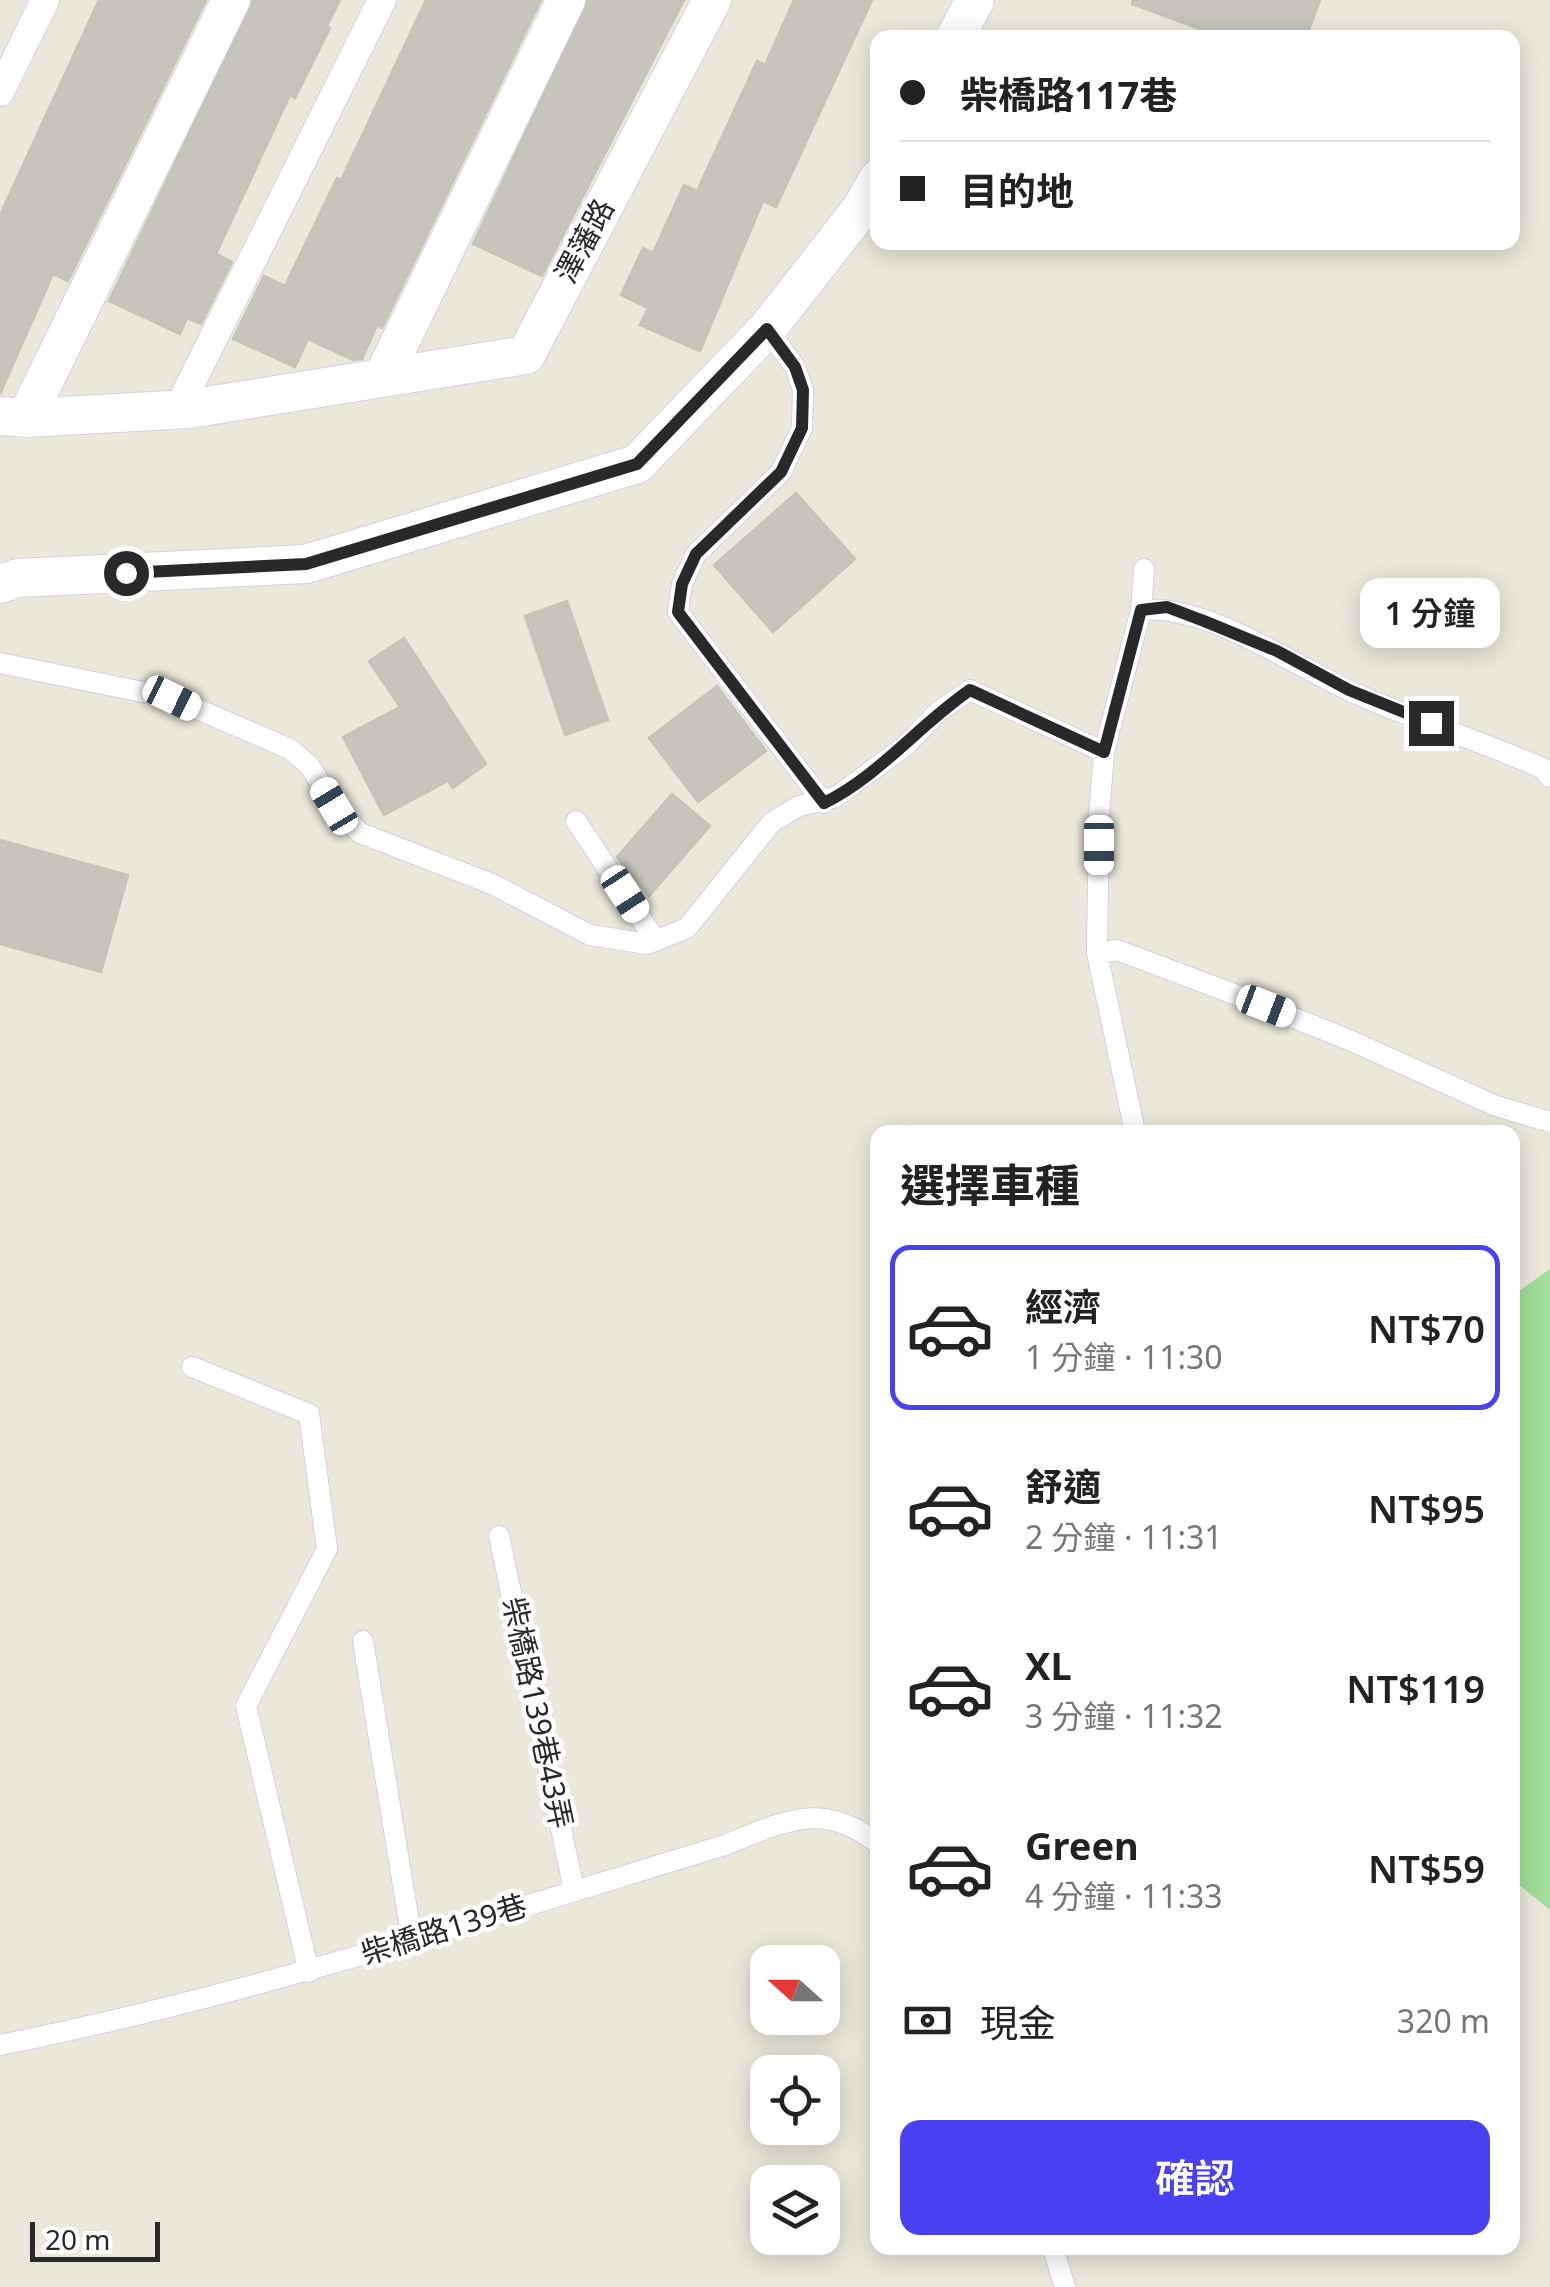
<!DOCTYPE html>
<html lang="zh-TW">
<head>
<meta charset="utf-8">
<style>
	body { margin:0; font-family:"Noto Sans","Noto Sans TC",sans-serif; background:#f2f2f2; color:#222; height:100vh; display:flex; flex-direction:column; font-size:38px; white-space:nowrap }
	* { box-sizing:border-box; margin:0 }
	p { font-size:32px; color:#767676 }
	.icon { flex:none; width:55px; height:55px; fill:none; stroke:currentColor; stroke-width:2; stroke-linecap:round; stroke-linejoin:round }
	.map { position:relative; flex:1; overflow:hidden }
	.drawer { position:absolute; left:870px; top:1125px; width:650px; height:1130px; display:flex; flex-direction:column; background:#fff; border-radius:20px; box-shadow:0 5px 25px #0003 }
	.drawer>* { flex:none }
	.top-card { position:absolute; left:870px; top:30px; width:650px; height:220px; border-radius:20px; box-shadow:0 5px 25px #0003; display:grid; align-content:center; height:220px; padding:0 30px; background:#fff }
	.needle { width:65px; rotate:291deg }
	.tools { position:absolute; left:750px; top:1945px; display:grid; gap:20px }
	.tools a { display:grid; place-items:center; width:90px; height:90px; border-radius:20px; background:#fff; box-shadow:0 5px 25px #0003; font-size:50px }
	.scale { position:absolute; left:30px; bottom:25px; width:130px; box-sizing:border-box; padding-left:10px; border:5px solid #292929; border-top:0; font-size:28px; line-height:35px; white-space:nowrap; color:#292929; -webkit-text-stroke:8px #fff; paint-order:stroke }
	.end { position:absolute; width:45px; height:45px; margin:-22px; border:12px solid #292929; background:#fff; box-shadow:0 0 0 5px #fff }
	.from { border-radius:50% }
	.bubble { position:absolute; height:70px; border-radius:20px; background:#fff; box-shadow:0 5px 25px #0003; font-size:32px; font-weight:600; line-height:70px; text-align:center }
	.car { position:absolute; width:30px; height:60px; margin:-30px -15px; border-radius:12px; box-shadow:0 0 8px 2px #0007; background:linear-gradient(#fff 24%,#345 0 40%,#fff 0 76%,#345 0 86%,#fff 0) }
	.top-card b { display:flex; align-items:center; gap:35px; height:95px; font-size:38px }
	.top-card b+b { border-top:2px solid #e0e0e0 }
	.top-card i { width:25px; height:25px; background:#222 }
	ul { padding:0; list-style:none }
	li { display:flex; align-items:center; gap:30px; height:165px; margin:0 20px 15px; padding:0 10px; border:5px solid transparent; border-radius:20px }
	li div { flex:1 }
	li b { display:block; font-size:38px }
	li em { font-style:normal; font-weight:600 }
	li.selected { border-color:#4941f1 }
	li>.icon { width:90px; height:90px; stroke-width:1.5 }
	h2 { padding:0 30px; font-size:45px; line-height:120px }
	.pay { display:flex; align-items:center; gap:25px; height:110px; padding:0 30px; font-size:38px }
	.pay p { margin-inline-start:auto }
	.primary-button { display:flex; gap:20px; margin-top:auto; padding:20px 30px }
	.primary-button a { flex:1; height:115px; border-radius:20px; background:#4941f1; color:#fff; font-size:40px; font-weight:600; line-height:115px; text-align:center }
	.map>svg:first-child { display:block }
</style>
</head>
<body>
<div class="map">
<svg width="1550" height="2287" viewBox="0 0 1550 2287">
	<rect width="100%" height="100%" fill="#ebe8db"/>
	<!-- green -->
	<path fill="#a1df9a" d="M1550 1269V1910L1513 1880 1512 1296Z"/>
	<!-- building -->
	<path fill="#c6c4bb" stroke="#c6c4b5" stroke-width="2.5" d="M99 0H206L68 281 53 274 0 394V215Z
		M253 0H340L327 26 330 28 295 98 290 95 216 254 232 262 201 324 187 318 180 334 109 301Z
		M426 0H541L382 328 377 325 362 359 353 360 308 339 295 367 233 339 264 276 285 286 337 178 341 180Z
		M588 0H684L542 276 473 244Z
		M794 0H872L776 207 763 201 700 351 640 325 648 308 621 295 643 248 653 253 684 185 697 191 757 61 765 65Z
		M1133 0H1320L1306 38H1224L1132 4Z
		M796 493 855 559 773 632 714 565Z
		M567 601 608 720 565 735 525 616Z
		M404 638 486 764 453 788 448 781 384 815 343 737 400 707 369 661Z
		M717 686 766 751 698 802 649 738Z
		M672 794 710 826 649 896 617 857Z
		M0 840 128 875 101 972 0 944Z"/>
	<g fill="none" stroke-linecap="round" stroke-linejoin="round">
		<defs>
			<path id="service" d="M767 329 795 367 803 390 802 428 781 472 696 554 682 584 678 612 824 803
				M1141 610C1203 603 1291 663 1348 690 1411 719 1478 740 1542 768L1550 777
				M0 663 172 698 290 749 309 765 335 806 360 833 492 884 590 935 647 944 687 928 772 822 799 806 836 797 905 746 938 712 970 690 1104 752
				M576 821 656 941
				M1097 953 1117 950 1226 991 1347 1039 1496 1106 1550 1122
				M1135 1132 1097 953 1099 815 1104 752 1141 610 1144 569
				M192 1367 309 1414 327 1549 246 1706 309 1972
				M499 1536 574 1890
				M363 1641 412 1940
				M0 2045C246 1996 485 1918 725 1845 783 1822 823 1799 878 1844
				M1053 2248 1065 2287"/>
			<path id="pedestrian" d="M0 92 45 0
				M178 409 382 0"/>
			<path id="minor" d="M955 38 975 0
				M384 375 566 0
				M0 416 26 418 189 409 526 355 712 0
				M26 418 231 0
				M0 584 18 578 306 564 637 464 767 329 861 209 878 179"/>
		</defs>
		<!-- service casing -->
		<use href="#service" stroke="#d1d1e1" stroke-width="22"/>
		<!-- pedestrian casing -->
		<use href="#pedestrian" stroke="#d1d1e1" stroke-width="30"/>
		<!-- minor casing -->
		<use href="#minor" stroke="#d1d1e1" stroke-width="40"/>
		<!-- service -->
		<use href="#service" stroke="#fff" stroke-width="20"/>
		<!-- pedestrian -->
		<use href="#pedestrian" stroke="#fff" stroke-width="28"/>
		<!-- minor -->
		<use href="#minor" stroke="#fff" stroke-width="38"/>
	</g>
	<g fill="none" stroke-linecap="round" stroke-linejoin="round">
		<!-- route -->
		<path stroke="#292929" stroke-width="12" d="M126 573 306 564 637 464 767 329 795 367 803 390 802 428 781 472 696 554 682 584 678 612 824 803C879 776 920 724 970 690L1104 752 1141 610 1167 607 1204 621 1277 651 1349 690 1431 723"/>
	</g>
	<g text-anchor="middle" stroke-width="9" stroke-linejoin="round" paint-order="stroke">
		<!-- street labels -->
		<g font-size="30" fill="#292929" stroke="#fff">
			<text transform="translate(585 241) rotate(-62)" y="10">澤藩路</text>
			<text transform="translate(537 1713) rotate(78)" y="10">柴橋路139巷43弄</text>
			<text transform="translate(444 1930) rotate(-17)" y="10">柴橋路139巷</text>
		</g>
	</g>
</svg>
<div class="tools">
<a><svg class="needle" viewBox="-14 -14 28 28"><path d="M0-13l5 13h-10z" fill="#e53935"/><path d="M0 13l5-13h-10z" fill="#767676"/></svg></a>
<a><svg class="icon" aria-label="locate" viewBox="0 0 24 24"><circle cx="12" cy="12" r="6"/><path d="M12 2v4M12 18v4M2 12h4M18 12h4"/></svg></a>
<a><svg class="icon" aria-label="layers" viewBox="0 0 24 24"><path d="M12 4l9 5-9 5-9-5zM3 14l9 5 9-5"/></svg></a>
</div>
<div class="scale">20 m</div>
<i class="end from" style="left:126px;top:573px"></i>
<i class="end" style="left:1431px;top:723px"></i>
<div class="bubble" style="left:1360px;top:578px;width:140px">1 分鐘</div>
<i class="car" style="left:172px;top:698px;rotate:116deg"></i>
<i class="car" style="left:334px;top:806px;rotate:329deg"></i>
<i class="car" style="left:1099px;top:845px;rotate:180deg"></i>
<i class="car" style="left:625px;top:894px;rotate:147deg"></i>
<i class="car" style="left:1266px;top:1006px;rotate:111deg"></i>
<div class="top-card">
<b><i class="from"></i>柴橋路117巷</b>
<b><i></i>目的地</b>
</div>
<section class="drawer">
<h2>選擇車種</h2>
<ul>
<li class="selected"><svg class="icon" aria-label="car" viewBox="0 0 24 24"><path d="M5 17H2v-5l4-1 3-4h7l3 4 3 1v5h-3M9 17h6M6 11h13"/><circle cx="7" cy="17" r="2"/><circle cx="17" cy="17" r="2"/></svg><div><b>經濟</b><p>1 分鐘 · 11:30</p></div><em>NT$70</em></li>
<li><svg class="icon" aria-label="car" viewBox="0 0 24 24"><path d="M5 17H2v-5l4-1 3-4h7l3 4 3 1v5h-3M9 17h6M6 11h13"/><circle cx="7" cy="17" r="2"/><circle cx="17" cy="17" r="2"/></svg><div><b>舒適</b><p>2 分鐘 · 11:31</p></div><em>NT$95</em></li>
<li><svg class="icon" aria-label="car" viewBox="0 0 24 24"><path d="M5 17H2v-5l4-1 3-4h7l3 4 3 1v5h-3M9 17h6M6 11h13"/><circle cx="7" cy="17" r="2"/><circle cx="17" cy="17" r="2"/></svg><div><b>XL</b><p>3 分鐘 · 11:32</p></div><em>NT$119</em></li>
<li><svg class="icon" aria-label="car" viewBox="0 0 24 24"><path d="M5 17H2v-5l4-1 3-4h7l3 4 3 1v5h-3M9 17h6M6 11h13"/><circle cx="7" cy="17" r="2"/><circle cx="17" cy="17" r="2"/></svg><div><b>Green</b><p>4 分鐘 · 11:33</p></div><em>NT$59</em></li>
</ul>
<div class="pay"><svg class="icon" aria-label="cash" viewBox="0 0 24 24"><path d="M3 7h18v10H3z"/><circle cx="12" cy="12" r="2"/></svg>現金<p>320 m</p></div>
<div class="primary-button"><a>確認</a></div>
</section>
</div>
</body>
</html>
